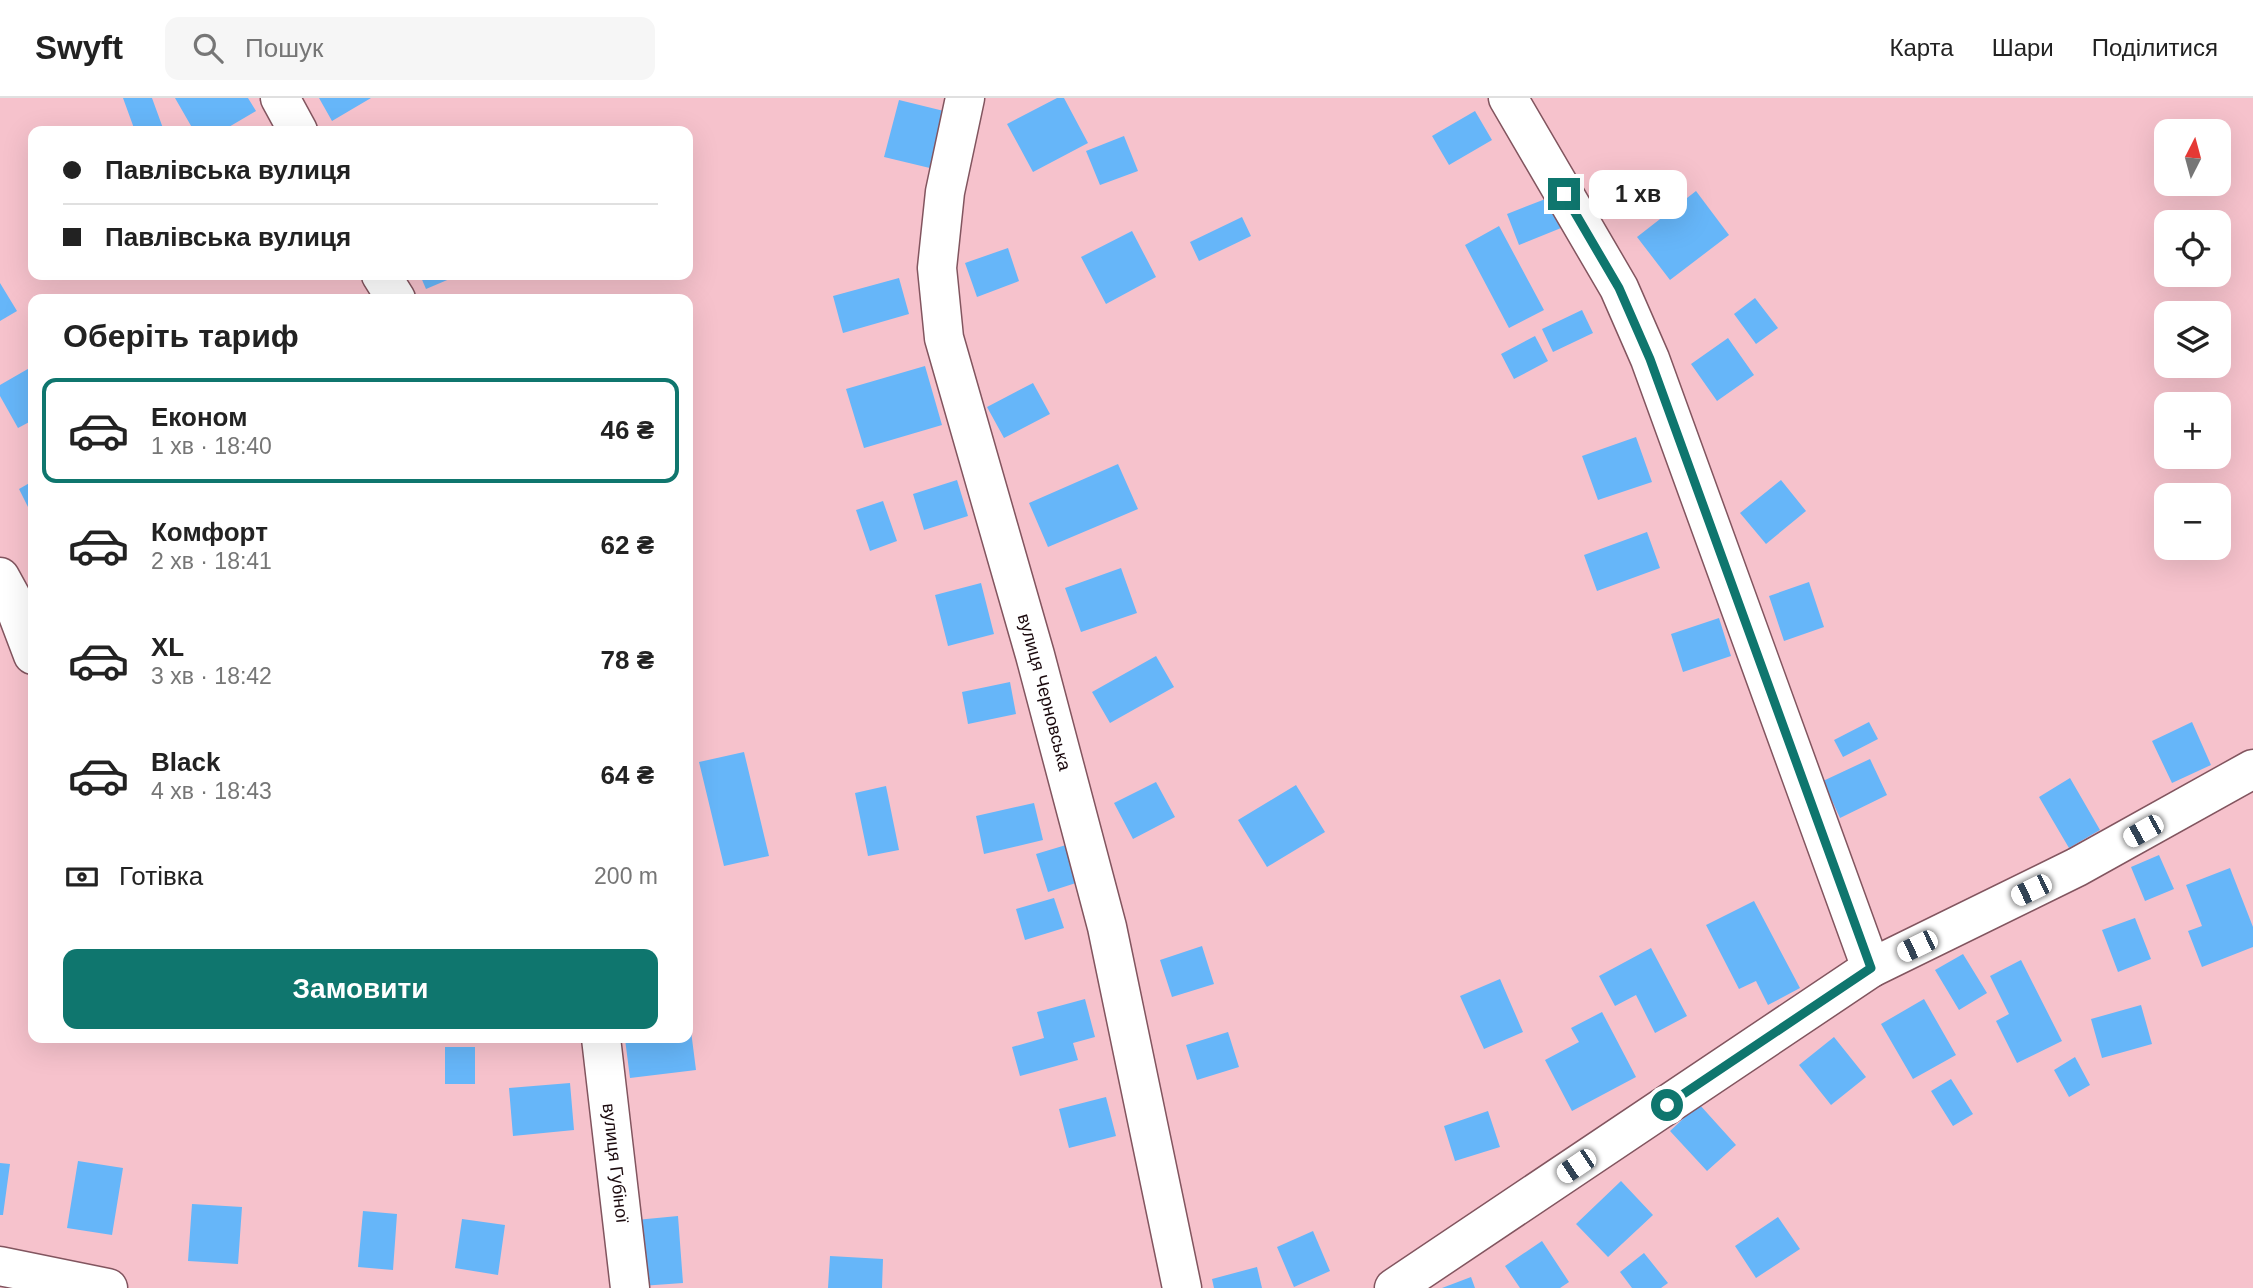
<!DOCTYPE html>
<html lang="uk">
<head>
<meta charset="utf-8">
<style>
	body { margin:0; font-family:Helvetica,sans-serif; background:#f6f6f6; color:#222; height:100vh; display:flex; flex-direction:column; font-size:26px; white-space:nowrap }
	* { box-sizing:border-box; margin:0 }
	p { font-size:23px; color:#767676 }
	.icon { flex:none; width:38px; height:38px; fill:none; stroke:currentColor; stroke-width:2; stroke-linecap:round; stroke-linejoin:round }
	.map { position:relative; flex:1; overflow:hidden }
	.drawer { position:absolute; left:28px; top:196px; width:665px; height:749px; display:flex; flex-direction:column; background:#fff; border-radius:14px; box-shadow:0 7px 28px #0002 }
	.drawer>* { flex:none }
	.guide { position:absolute; left:28px; top:28px; width:665px; height:154px; border-radius:14px; box-shadow:0 7px 28px #0002; display:grid; align-content:center; height:154px; padding:0 35px; background:#fff }
	.needle { width:46px; rotate:6deg }
	.fabs { position:absolute; left:2154px; top:21px; display:grid; gap:14px }
	.fabs a { display:grid; place-items:center; width:77px; height:77px; border-radius:14px; background:#fff; box-shadow:0 7px 28px #0002; font-size:35px }
	.end { position:absolute; width:32px; height:32px; margin:-16px; border:9px solid #0f766e; background:#fff; box-shadow:0 0 0 4px #fff }
	.from { border-radius:50% }
	.bubble { position:absolute; height:49px; border-radius:14px; background:#fff; box-shadow:0 7px 28px #0002; font-size:23px; font-weight:700; line-height:49px; text-align:center }
	.car { position:absolute; width:21px; height:42px; margin:-21px -10px; border-radius:9px; box-shadow:0 0 5px 2px #0007; background:linear-gradient(#fff 24%,#345 0 40%,#fff 0 76%,#345 0 86%,#fff 0) }
	.guide b { display:flex; align-items:center; gap:24px; height:66px; font-size:26px }
	.guide b+b { border-top:2px solid #e0e0e0 }
	.guide i { width:18px; height:18px; background:#222 }
	ul { padding:0; list-style:none }
	li { display:flex; align-items:center; gap:21px; height:105px; margin:0 14px 10px; padding:0 21px; border:4px solid transparent; border-radius:14px }
	li div { flex:1 }
	li b { display:block; font-size:26px }
	li em { font-style:normal; font-weight:700 }
	li.on { border-color:#0f766e }
	li>.icon { width:63px; height:63px; stroke-width:1.5 }
	h2 { padding:0 35px; font-size:32px; line-height:84px }
	.pay { display:flex; align-items:center; gap:18px; height:77px; padding:0 35px; font-size:26px }
	.pay p { margin-inline-start:auto }
	.cta { display:flex; gap:14px; margin-top:auto; padding:14px 35px }
	.cta a { flex:1; height:80px; border-radius:14px; background:#0f766e; color:#fff; font-size:28px; font-weight:700; line-height:80px; text-align:center }
	header { display:flex; align-items:center; gap:42px; box-sizing:border-box; height:98px; padding:0 35px; background:#fff; border-bottom:2px solid #e0e0e0 }
	header strong { font-size:33px }
	nav { display:flex; gap:38px; margin-inline-start:auto; font-size:24px }
	.search { width:490px; height:63px; background:#f6f6f6; display:flex; align-items:center; gap:18px; box-sizing:border-box; padding:0 24px; border-radius:14px; color:#767676; font-size:26px }
	.map>svg:first-child { display:block }
</style>
</head>
<body>
<header>
<strong>Swyft</strong>
<div class="search"><svg class="icon" aria-label="search" viewBox="0 0 24 24"><circle cx="10" cy="10" r="6"/><path d="M15 15l6 6"/></svg>Пошук</div>
<nav><a>Карта</a><a>Шари</a><a>Поділитися</a></nav>
</header>
<div class="map">
<svg width="2253" height="1190" viewBox="0 0 2253 1190">
	<rect width="100%" height="100%" fill="#f6c2cc"/>
	<!-- building -->
	<path fill="#66b6f9" d="M123 0H152L164 33H135Z
		M175 0H248L256 13 222 33H194Z
		M319 0H371L332 23Z
		M1057 0H1064L1088 45 1033 74 1007 26Z
		M899 2 948 14 934 71 884 59Z
		M1475 13 1492 42 1449 67 1432 38Z
		M1124 38 1138 73 1100 87 1086 53Z
		M1696 93 1729 137 1670 182 1637 139Z
		M1548 100 1561 130 1519 147 1507 116Z
		M1242 119 1251 138 1199 163 1190 144Z
		M1499 128 1544 212 1509 230 1465 147Z
		M1132 133 1156 179 1106 206 1081 159Z
		M1008 150 1019 183 977 199 965 165Z
		M420 177H459L426 191Z
		M899 180 909 216 843 235 833 198Z
		M0 185 17 213 0 223Z
		M1755 200 1778 230 1756 246 1734 216Z
		M1582 212 1593 235 1553 254 1542 231Z
		M1535 238 1548 263 1514 281 1501 256Z
		M1728 240 1754 277 1717 303 1691 266Z
		M33 268V322L18 330 0 298V287Z
		M925 268 942 327 864 350 846 291Z
		M1033 285 1050 316 1004 340 987 309Z
		M1636 339 1652 384 1598 402 1582 358Z
		M1118 366 1138 411 1048 449 1029 405Z
		M957 382 968 418 924 432 913 396Z
		M1781 382 1806 413 1766 446 1740 415Z
		M33 383V419L19 391Z
		M883 403 897 443 870 453 856 412Z
		M1647 434 1660 470 1597 493 1584 457Z
		M1121 470 1137 515 1081 534 1065 490Z
		M1809 484 1824 529 1784 543 1769 498Z
		M981 485 994 536 948 548 935 497Z
		M1719 520 1731 558 1683 574 1671 536Z
		M1156 558 1174 589 1110 625 1092 594Z
		M1010 584 1016 616 968 626 962 594Z
		M1869 624 1878 641 1843 659 1834 642Z
		M2192 624 2211 667 2172 685 2152 643Z
		M744 654 769 758 724 768 699 664Z
		M1870 661 1887 697 1840 720 1823 683Z
		M2070 680 2100 732 2069 750 2039 699Z
		M1156 684 1175 719 1133 741 1114 705Z
		M1296 687 1325 734 1267 769 1238 722Z
		M886 688 899 752 868 758 855 695Z
		M1034 705 1043 742 984 756 976 718Z
		M1066 747 1079 784 1048 794 1036 756Z
		M2159 757 2174 791 2145 803 2131 769Z
		M2230 770 2253 829V849L2202 869 2188 833 2202 828 2186 787Z
		M1054 800 1064 830 1025 842 1016 811Z
		M1754 803 1800 890 1768 907 1756 883 1739 891 1706 827Z
		M2135 820 2151 861 2118 874 2102 832Z
		M1202 848 1214 886 1172 899 1160 862Z
		M1651 850 1687 918 1655 935 1636 897 1615 908 1599 878Z
		M1963 856 1987 895 1959 912 1935 872Z
		M2021 862 2062 943 2017 965 1996 923 2009 916 1990 878Z
		M1500 881 1523 934 1484 951 1460 898Z
		M1085 901 1095 939 1073 945 1078 962 1020 978 1012 949 1044 940 1037 914Z
		M1924 901 1956 957 1913 981 1881 926Z
		M2141 907 2152 946 2102 960 2091 921Z
		M1602 914 1636 979 1572 1013 1545 962 1579 944 1571 930Z
		M691 933 696 972 630 980 625 941 688 940V934Z
		M1228 934 1239 969 1197 982 1186 947Z
		M1834 939 1866 979 1831 1007 1799 967Z
		M445 949H475V986H445Z
		M2075 959 2090 987 2069 999 2054 972Z
		M1951 981 1973 1016 1953 1028 1931 993Z
		M570 985 574 1032 513 1038 509 990Z
		M1106 999 1116 1038 1069 1050 1059 1011Z
		M1699 1006 1736 1047 1707 1073 1670 1033Z
		M1488 1013 1500 1049 1455 1063 1444 1028Z
		M78 1063 123 1070 112 1137 67 1130Z
		M0 1065 10 1066 3 1117H0Z
		M1621 1083 1653 1117 1608 1159 1576 1126Z
		M192 1106 242 1109 238 1166 188 1163Z
		M363 1113 397 1116 393 1172 358 1169Z
		M678 1118 683 1185 641 1188 636 1122Z
		M1778 1119 1800 1151 1756 1180 1735 1148Z
		M462 1121 505 1127 498 1177 455 1170Z
		M1313 1133 1330 1173 1294 1189 1277 1149Z
		M1542 1143 1569 1184 1560 1190H1520L1505 1168Z
		M1644 1155 1668 1185 1661 1190H1632L1620 1174Z
		M830 1158 883 1161 882 1190H828Z
		M1257 1169 1262 1190H1214L1212 1181Z
		M1471 1179 1475 1190H1442Z"/>
	<g fill="none" stroke-linecap="round" stroke-linejoin="round">
		<defs>
			<g id="minor">
				<path d="M280 0 298 33"/>
				<path id="s1" d="M965 0 945 94 937 170 944 240 1035 557 1107 829 1182 1190"/>
				<path d="M1508 0 1619 190 1650 261 1871 870"/>
				<path d="M381 177 396 201"/>
				<path d="M0 479 11 499 33 557"/>
				<path id="s2" d="M601 940 630 1190"/>
				<path d="M1394 1190 1871 870 2077 769 2253 671"/>
			</g>
			<path id="major" d="M0 1168 108 1190"/>
		</defs>
		<!-- minor casing -->
		<use href="#minor" stroke="#82555f" stroke-width="41"/>
		<!-- major casing -->
		<use href="#major" stroke="#82555f" stroke-width="41"/>
		<!-- minor -->
		<use href="#minor" stroke="#fff" stroke-width="38"/>
		<!-- major -->
		<use href="#major" stroke="#fff" stroke-width="38"/>
	</g>
	<g fill="none" stroke-linecap="round" stroke-linejoin="round">
		<!-- route -->
		<path stroke="#0f766e" stroke-width="9" d="M1564 96 1619 190 1650 261 1871 870 1667 1007"/>
	</g>
	<g text-anchor="middle" stroke-width="5" stroke-linejoin="round" paint-order="stroke">
		<!-- street labels -->
		<g font-size="18" fill="#1b0a0e" stroke="#fdd2da">
			<text dy="6" stroke="none"><textPath href="#s1" startOffset="611">вулиця Черновська</textPath></text>
			<text dy="6" stroke="none"><textPath href="#s2" startOffset="126">вулиця Губіної</textPath></text>
		</g>
	</g>
</svg>
<div class="fabs">
<a><svg class="needle" viewBox="-14 -14 28 28"><path d="M0-13l5 13h-10z" fill="#e53935"/><path d="M0 13l5-13h-10z" fill="#767676"/></svg></a>
<a><svg class="icon" aria-label="locate" viewBox="0 0 24 24"><circle cx="12" cy="12" r="6"/><path d="M12 2v4M12 18v4M2 12h4M18 12h4"/></svg></a>
<a><svg class="icon" aria-label="layers" viewBox="0 0 24 24"><path d="M12 4l9 5-9 5-9-5zM3 14l9 5 9-5"/></svg></a>
<a>+</a>
<a>−</a>
</div>
<i class="end from" style="left:1667px;top:1007px"></i>
<i class="end" style="left:1564px;top:96px"></i>
<div class="bubble" style="left:1589px;top:72px;width:98px">1 хв</div>
<i class="car" style="left:2143px;top:733px;rotate:241deg"></i>
<i class="car" style="left:2031px;top:792px;rotate:244deg"></i>
<i class="car" style="left:1917px;top:848px;rotate:244deg"></i>
<i class="car" style="left:1576px;top:1068px;rotate:236deg"></i>
<div class="guide">
<b><i class="from"></i>Павлівська вулиця</b>
<b><i></i>Павлівська вулиця</b>
</div>
<section class="drawer">
<h2>Оберіть тариф</h2>
<ul>
<li class="on"><svg class="icon" aria-label="car" viewBox="0 0 24 24"><path d="M5 17H2v-5l4-1 3-4h7l3 4 3 1v5h-3M9 17h6M6 11h13"/><circle cx="7" cy="17" r="2"/><circle cx="17" cy="17" r="2"/></svg><div><b>Економ</b><p>1 хв · 18:40</p></div><em>46 ₴</em></li>
<li><svg class="icon" aria-label="car" viewBox="0 0 24 24"><path d="M5 17H2v-5l4-1 3-4h7l3 4 3 1v5h-3M9 17h6M6 11h13"/><circle cx="7" cy="17" r="2"/><circle cx="17" cy="17" r="2"/></svg><div><b>Комфорт</b><p>2 хв · 18:41</p></div><em>62 ₴</em></li>
<li><svg class="icon" aria-label="car" viewBox="0 0 24 24"><path d="M5 17H2v-5l4-1 3-4h7l3 4 3 1v5h-3M9 17h6M6 11h13"/><circle cx="7" cy="17" r="2"/><circle cx="17" cy="17" r="2"/></svg><div><b>XL</b><p>3 хв · 18:42</p></div><em>78 ₴</em></li>
<li><svg class="icon" aria-label="car" viewBox="0 0 24 24"><path d="M5 17H2v-5l4-1 3-4h7l3 4 3 1v5h-3M9 17h6M6 11h13"/><circle cx="7" cy="17" r="2"/><circle cx="17" cy="17" r="2"/></svg><div><b>Black</b><p>4 хв · 18:43</p></div><em>64 ₴</em></li>
</ul>
<div class="pay"><svg class="icon" aria-label="cash" viewBox="0 0 24 24"><path d="M3 7h18v10H3z"/><circle cx="12" cy="12" r="2"/></svg>Готівка<p>200 m</p></div>
<div class="cta"><a>Замовити</a></div>
</section>
</div>
</body>
</html>
